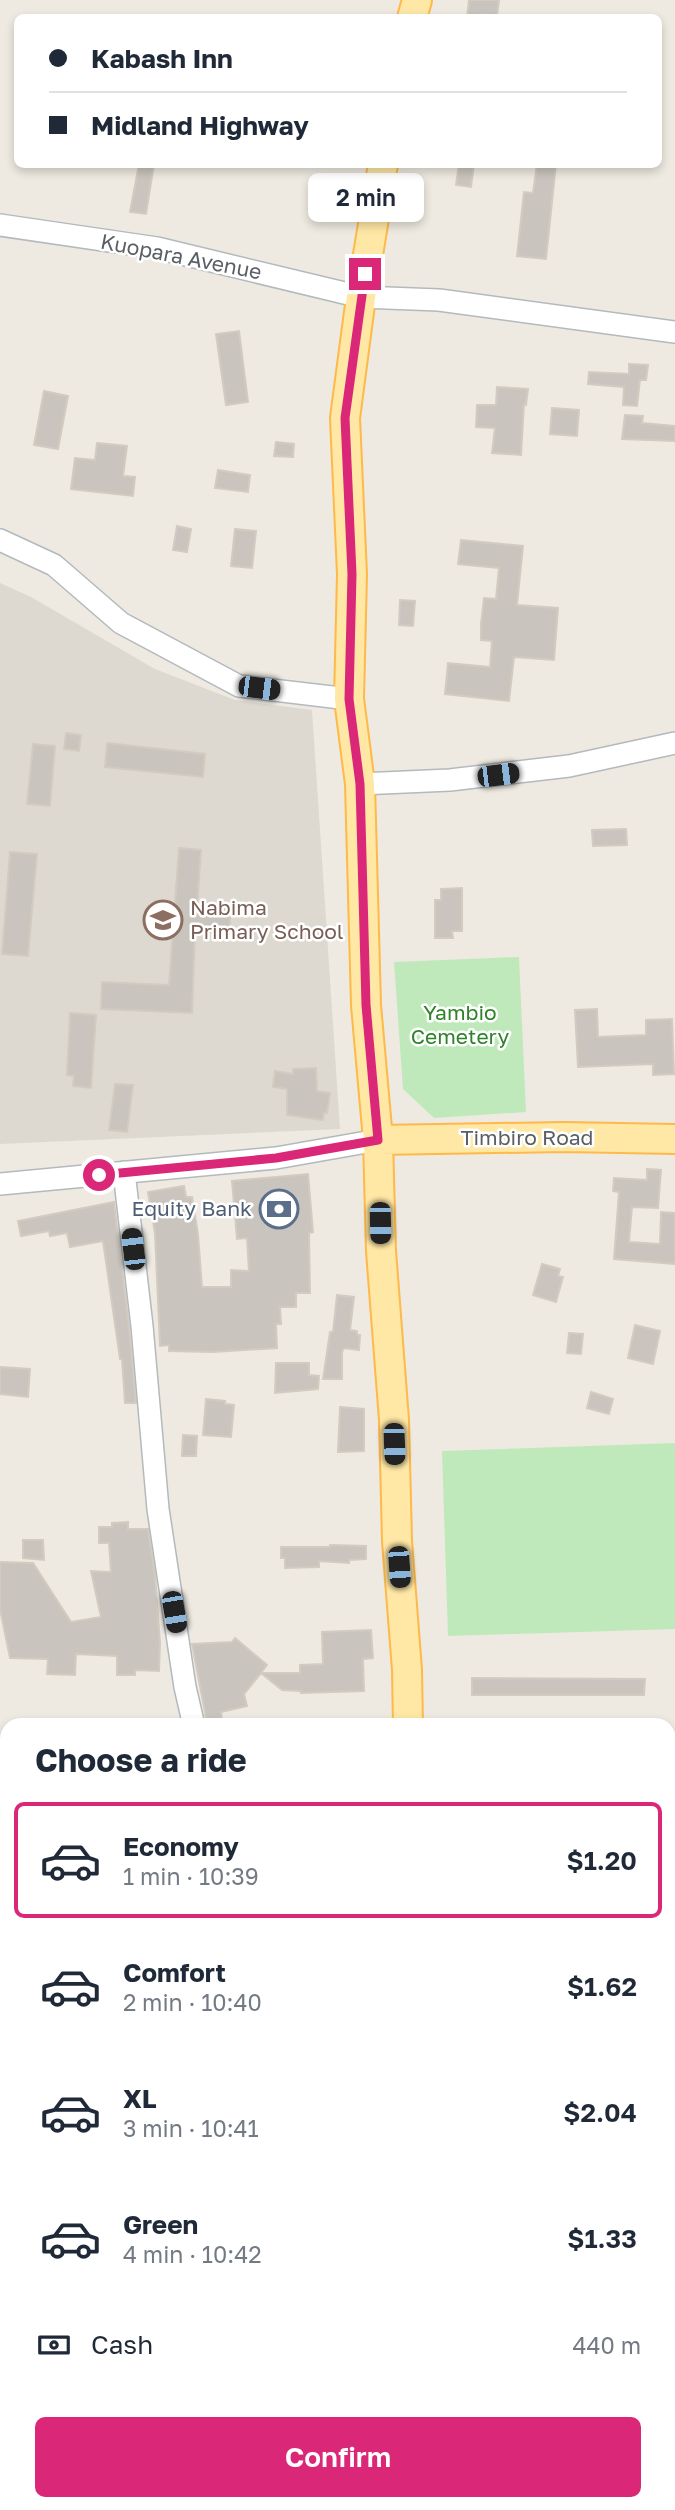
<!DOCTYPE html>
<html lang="en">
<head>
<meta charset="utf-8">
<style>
	body { margin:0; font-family:"Golos Text",sans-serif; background:#f2f2f3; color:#1f2937; height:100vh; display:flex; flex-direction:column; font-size:26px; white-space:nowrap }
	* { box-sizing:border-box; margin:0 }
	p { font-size:23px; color:#747a83 }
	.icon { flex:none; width:38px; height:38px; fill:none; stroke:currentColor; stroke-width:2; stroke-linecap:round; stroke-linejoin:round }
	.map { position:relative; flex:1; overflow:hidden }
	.side { position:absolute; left:0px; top:1718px; width:676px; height:793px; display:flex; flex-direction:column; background:#fff; border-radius:21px 21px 0 0; box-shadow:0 4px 10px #0003 }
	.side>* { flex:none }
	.top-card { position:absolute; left:14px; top:14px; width:648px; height:154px; border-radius:10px; box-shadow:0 4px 10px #0003; display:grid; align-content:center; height:154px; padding:0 35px; background:#fff }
	.end { position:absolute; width:32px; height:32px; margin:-16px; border:9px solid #db2777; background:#fff; box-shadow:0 0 0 4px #fff }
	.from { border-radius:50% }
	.bubble { position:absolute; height:49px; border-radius:10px; background:#fff; box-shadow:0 4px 10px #0003; font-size:23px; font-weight:600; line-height:49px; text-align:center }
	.car { position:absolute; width:21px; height:42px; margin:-21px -10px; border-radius:9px; box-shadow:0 0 5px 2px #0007; background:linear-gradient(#222 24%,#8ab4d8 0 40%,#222 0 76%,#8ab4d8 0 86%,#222 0) }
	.top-card b { display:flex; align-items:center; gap:24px; height:66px; font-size:26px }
	.top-card b+b { border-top:2px solid #e0e1e3 }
	.top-card i { width:18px; height:18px; background:#1f2937 }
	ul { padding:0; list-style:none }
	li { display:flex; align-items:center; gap:21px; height:116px; margin:0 14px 10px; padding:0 21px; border:4px solid transparent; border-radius:10px }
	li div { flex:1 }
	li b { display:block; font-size:26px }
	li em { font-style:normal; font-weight:600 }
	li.selected { border-color:#db2777 }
	li>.icon { width:63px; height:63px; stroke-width:1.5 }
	h2 { padding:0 35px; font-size:32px; line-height:84px }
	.pay { display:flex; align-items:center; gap:18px; height:77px; padding:0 35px; font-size:26px }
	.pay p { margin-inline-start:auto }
	.cta { display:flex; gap:14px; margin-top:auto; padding:14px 35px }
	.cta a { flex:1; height:80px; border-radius:10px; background:#db2777; color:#fff; font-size:28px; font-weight:600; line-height:80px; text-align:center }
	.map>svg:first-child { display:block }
</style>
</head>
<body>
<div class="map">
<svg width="675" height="2510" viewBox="0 0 675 2510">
	<rect width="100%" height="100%" fill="#eeeae1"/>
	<!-- education -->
	<path fill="#ded9d0" d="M0 583 31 597 155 669 235 700 312 710 340 1129 0 1144Z"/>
	<!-- green -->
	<path fill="#c0e9bb" d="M519 957 526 1112 434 1118 403 1089 394 962Z
		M675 1443V1629L448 1636 442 1451Z"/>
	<!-- building -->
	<path fill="#c9c5be" stroke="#d3cbbf" stroke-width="2" d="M469 0H499L497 16 484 14V18H467Z
		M139 164H154L146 214 130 212Z
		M459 164H474L471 187 456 185Z
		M537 164H556L546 259 517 256 524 192 533 193Z
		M239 331 248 402 226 405 216 334Z
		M629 364 648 365 646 380H640L637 406 623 405 624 387 588 384 589 372 629 374Z
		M497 387 528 389 526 405 524 404 521 455 492 453 495 428 476 427 477 405H496Z
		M44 391 68 396 58 449 34 445Z
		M552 408 579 410 577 436 550 434Z
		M625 415 643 416 642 423 675 426V441L622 439Z
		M276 442 294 444 293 457 274 456Z
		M97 443 127 446 123 476 135 477 133 496 71 489 75 458 95 460Z
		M218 470 250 475 248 492 215 488Z
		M177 526 191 529 187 552 173 550Z
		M235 529 256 531 252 568 231 566Z
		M461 540 523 546 517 605 558 608 554 660 514 657 509 701 445 694 448 663 490 667 492 641 481 640V624L484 598 496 599 499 568 458 564Z
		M400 600 415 601 413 626 399 625Z
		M66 733 81 735 79 751 64 749Z
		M107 743 205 754 203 777 105 767Z
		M33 744 55 746 50 806 27 804Z
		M626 829 627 845 593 846 592 830Z
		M179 848 201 850 197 908 231 909 229 933 195 931 192 1013 101 1009 102 982 169 985Z
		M10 852 37 854 28 956 2 954Z
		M462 888V931H452L453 938H435V900H441V889Z
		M597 1009 598 1037 646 1035V1020L672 1019 674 1074 653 1075V1064L578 1067 575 1010Z
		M70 1013 96 1015 91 1088 73 1086 74 1076 67 1075Z
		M316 1068 317 1091 330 1093 327 1113H324L323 1120 287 1115V1089L273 1087 275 1071 293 1074V1069Z
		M115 1084 133 1085 127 1132 109 1130Z
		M647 1169 661 1170 658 1208 632 1207 629 1242 660 1244 661 1212 675 1213V1264L614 1259 619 1192 613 1191 614 1178 647 1180Z
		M308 1174 313 1232 309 1233 310 1293H296V1307H280L281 1324H276L277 1348 213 1352 169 1351V1345L160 1346 155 1233 148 1192 184 1186 186 1197H192L198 1234 202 1287H231V1270L249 1271 247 1238 237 1239 232 1181Z
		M114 1202 129 1327 136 1403H125L122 1359H120L103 1241 70 1247 67 1233 50 1236 49 1231 21 1236 18 1221Z
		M542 1264 560 1269 558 1276 563 1277 556 1302 533 1295Z
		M337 1295 354 1297 350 1330 357 1331V1335H360L359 1350 344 1348 342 1352V1379H323L330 1332H333Z
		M635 1325 660 1331 653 1364 628 1358Z
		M569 1333 583 1334 581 1354 567 1353Z
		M276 1363H309V1375L319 1376 318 1389 275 1393Z
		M0 1367 30 1369 28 1397 0 1394Z
		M591 1392 613 1399 609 1414 587 1408Z
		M206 1399 225 1401V1404L234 1405 231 1437 203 1435Z
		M340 1407 364 1409V1451L338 1452Z
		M183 1435 197 1436 196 1456H182Z
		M128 1522V1529H148L155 1574 160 1643 159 1671 135 1670V1675H117V1656L76 1654 75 1675 47 1674 48 1659 10 1658 0 1609V1562L33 1563 71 1622 101 1617 91 1571 111 1572 109 1543H99V1527H112V1523Z
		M23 1540H43L44 1560 23 1558Z
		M330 1545 366 1546V1559L349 1560V1563L319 1561V1567L285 1568V1558H281V1547H330Z
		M371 1630 373 1658 363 1659 364 1691 301 1693V1691L282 1690 261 1673 244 1694 247 1706 221 1712 222 1721 207 1723 192 1644 232 1642 235 1638 267 1665 261 1673H300V1665L323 1664 322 1632Z
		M472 1678 645 1679 644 1695H472Z"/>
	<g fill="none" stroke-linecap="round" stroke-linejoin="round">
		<defs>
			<path id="minor" d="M0 225 157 248 361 297 439 300 675 332
				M0 540 54 565 121 623 239 686 349 699
				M360 784 450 780 569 766 675 743
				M124 1172 142 1326 158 1509 185 1687 194 1726
				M0 1184 276 1158 378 1140
				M668 1885 675 1881
				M0 1993 7 1994
				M0 2179 7 2159
				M0 2250 7 2262
				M0 2434 7 2430
				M363 2510 365 2504"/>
			<path id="major" d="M412 18 417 0
				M383 164 361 297 345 418 352 574 349 699 360 784 366 1005 378 1140 381 1251 394 1420 397 1541 407 1670 408 1726
				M378 1140 564 1137 675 1139
				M0 2309 7 2302"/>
		</defs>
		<!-- minor casing -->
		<use href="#minor" stroke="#b4b9bd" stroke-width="24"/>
		<!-- major casing -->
		<use href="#major" stroke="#feb94a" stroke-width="32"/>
		<!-- minor -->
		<use href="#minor" stroke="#fff" stroke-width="21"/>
		<!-- major -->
		<use href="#major" stroke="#ffe7a5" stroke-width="28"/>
	</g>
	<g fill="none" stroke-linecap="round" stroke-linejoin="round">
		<!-- route -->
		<path stroke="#db2777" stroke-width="9" d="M99 1175 276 1158 378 1140 366 1005 360 784 349 699 352 574 345 418 365 274"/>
	</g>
	<!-- icons -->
	<defs>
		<symbol id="school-ring" viewBox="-11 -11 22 22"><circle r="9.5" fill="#fff" stroke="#8d6e63" stroke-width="1.5"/><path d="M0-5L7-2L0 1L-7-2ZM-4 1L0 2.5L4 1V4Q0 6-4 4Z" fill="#8d6e63"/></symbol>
		<symbol id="bank-ring" viewBox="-11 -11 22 22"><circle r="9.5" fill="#fff" stroke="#5c6f8a" stroke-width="1.5"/><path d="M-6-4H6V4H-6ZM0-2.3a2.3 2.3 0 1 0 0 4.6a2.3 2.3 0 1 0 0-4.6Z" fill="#5c6f8a"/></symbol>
	</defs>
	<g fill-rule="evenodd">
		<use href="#school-ring" x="141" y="898" width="44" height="44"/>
		<use href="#bank-ring" x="257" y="1187" width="44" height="44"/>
	</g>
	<g text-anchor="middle" stroke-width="5" stroke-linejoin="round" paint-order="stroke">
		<!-- street labels -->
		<g font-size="21" fill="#5a5f64" stroke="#fff">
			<text transform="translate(181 257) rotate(11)" y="7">Kuopara Avenue</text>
			<text x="527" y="1145">Timbiro Road</text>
		</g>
		<!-- education labels -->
		<g font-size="21" fill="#785e54" stroke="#fff" text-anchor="start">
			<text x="190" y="915">Nabima<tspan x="190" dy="24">Primary School</tspan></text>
		</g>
		<!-- park labels -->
		<g font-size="21" fill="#30822b" stroke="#fff">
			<text x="460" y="1020">Yambio<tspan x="460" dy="24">Cemetery</tspan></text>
		</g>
		<!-- service labels -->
		<g font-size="21" fill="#4e5e75" stroke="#fff" text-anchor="end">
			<text x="252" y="1216">Equity Bank</text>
		</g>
	</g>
</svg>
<i class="end from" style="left:99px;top:1175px"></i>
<i class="end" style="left:365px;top:274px"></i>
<div class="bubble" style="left:308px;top:173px;width:116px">2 min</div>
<i class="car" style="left:259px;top:688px;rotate:97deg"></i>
<i class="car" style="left:498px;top:775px;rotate:83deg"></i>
<i class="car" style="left:380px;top:1223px;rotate:179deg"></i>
<i class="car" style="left:133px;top:1249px;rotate:353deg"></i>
<i class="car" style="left:394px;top:1444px;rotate:178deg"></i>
<i class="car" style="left:399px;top:1567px;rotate:176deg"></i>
<i class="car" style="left:174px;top:1612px;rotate:170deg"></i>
<div class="top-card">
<b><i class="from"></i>Kabash Inn</b>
<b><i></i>Midland Highway</b>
</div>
<section class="side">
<h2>Choose a ride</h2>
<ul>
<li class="selected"><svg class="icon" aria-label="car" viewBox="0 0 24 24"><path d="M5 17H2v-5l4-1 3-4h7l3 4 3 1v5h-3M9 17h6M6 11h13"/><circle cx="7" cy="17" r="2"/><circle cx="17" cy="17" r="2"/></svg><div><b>Economy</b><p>1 min · 10:39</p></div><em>$1.20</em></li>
<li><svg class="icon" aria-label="car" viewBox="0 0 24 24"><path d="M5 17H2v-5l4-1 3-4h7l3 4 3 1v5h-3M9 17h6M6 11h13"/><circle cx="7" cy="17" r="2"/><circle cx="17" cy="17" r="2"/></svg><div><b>Comfort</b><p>2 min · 10:40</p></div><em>$1.62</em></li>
<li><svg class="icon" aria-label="car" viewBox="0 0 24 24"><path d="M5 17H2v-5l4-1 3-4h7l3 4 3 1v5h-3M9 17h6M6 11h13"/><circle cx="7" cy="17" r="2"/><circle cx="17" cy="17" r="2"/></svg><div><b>XL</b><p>3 min · 10:41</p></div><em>$2.04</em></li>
<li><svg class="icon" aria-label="car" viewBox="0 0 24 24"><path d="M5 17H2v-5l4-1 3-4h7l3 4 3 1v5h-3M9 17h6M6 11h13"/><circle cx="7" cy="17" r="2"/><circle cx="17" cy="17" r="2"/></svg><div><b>Green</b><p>4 min · 10:42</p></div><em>$1.33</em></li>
</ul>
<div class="pay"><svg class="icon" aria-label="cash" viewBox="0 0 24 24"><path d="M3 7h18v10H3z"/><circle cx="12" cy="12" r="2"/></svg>Cash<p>440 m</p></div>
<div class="cta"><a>Confirm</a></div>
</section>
</div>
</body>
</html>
